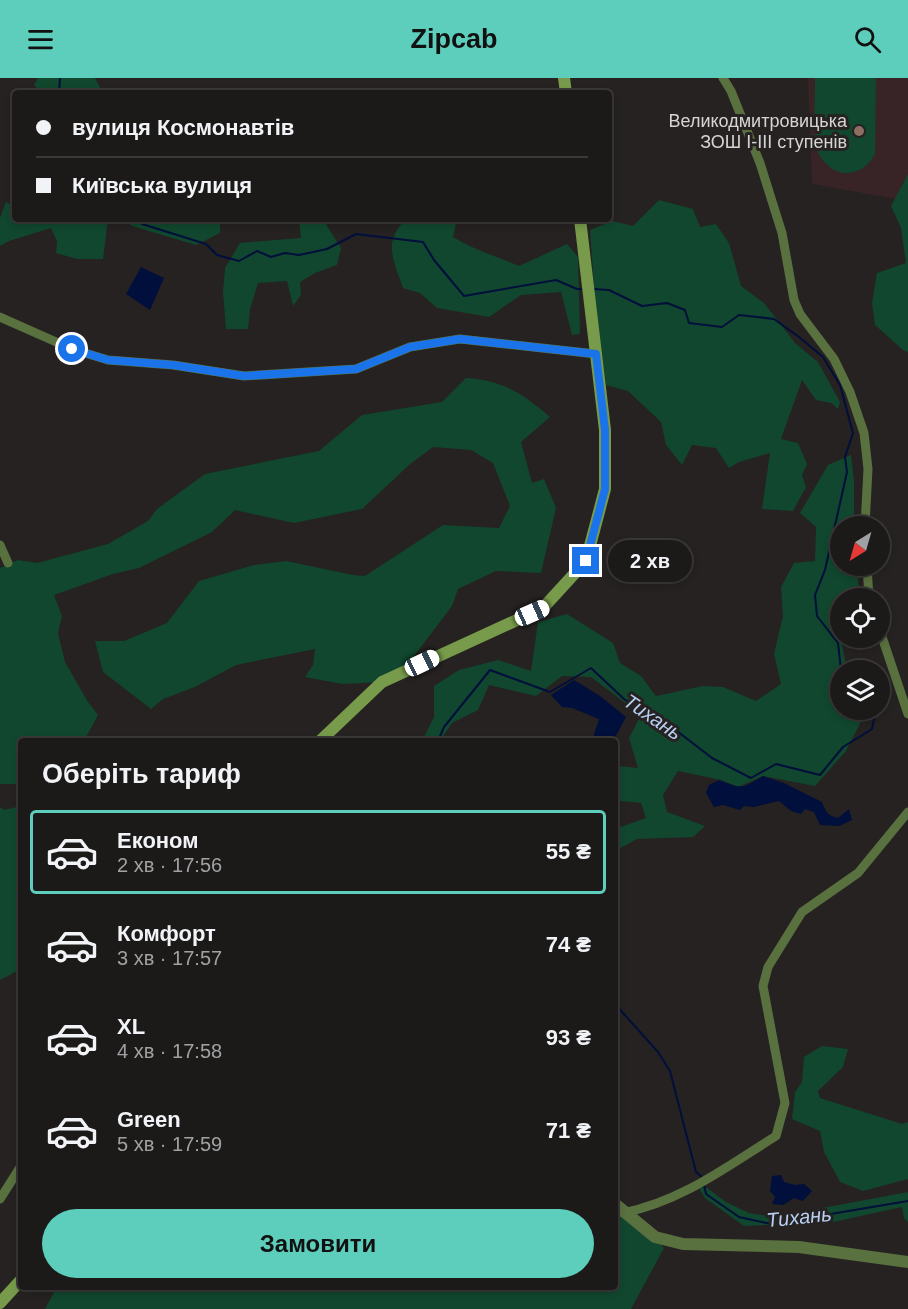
<!DOCTYPE html>
<html lang="uk">
<head>
<meta charset="utf-8">
<style>
	body { margin:0; font-family:Arial,sans-serif; background:#252322; color:#f1f3f6; height:100vh; display:flex; flex-direction:column; font-size:22px; white-space:nowrap }
	* { box-sizing:border-box; margin:0 }
	p { font-size:20px; color:#a0a1a2 }
	.icon { flex:none; width:33px; height:33px; fill:none; stroke:currentColor; stroke-width:2; stroke-linecap:round; stroke-linejoin:round }
	.map { position:relative; flex:1; overflow:hidden }
	.drawer { position:absolute; left:18px; top:660px; width:600px; height:552px; display:flex; flex-direction:column; background:#1c1a19; border-radius:6px; box-shadow:0 3px 9px #0003,0 0 0 2px #3a3838 }
	.drawer>* { flex:none }
	.top-card { position:absolute; left:12px; top:12px; width:600px; height:132px; border-radius:6px; box-shadow:0 3px 9px #0003,0 0 0 2px #3a3838; display:grid; align-content:center; height:132px; padding:0 24px; background:#1c1a19 }
	.needle { width:39px; rotate:217deg }
	.fabs { position:absolute; left:830px; top:438px; display:grid; gap:12px }
	.fabs a { display:grid; place-items:center; width:60px; height:60px; border-radius:50%; background:#1c1a19; box-shadow:0 3px 9px #0003,0 0 0 2px #3a3838; font-size:30px }
	.end { position:absolute; width:27px; height:27px; margin:-14px; border:8px solid #1a73e8; background:#fff; box-shadow:0 0 0 3px #fff }
	.from { border-radius:50% }
	.bubble { position:absolute; height:42px; border-radius:21px; background:#1c1a19; box-shadow:0 3px 9px #0003,0 0 0 2px #3a3838; font-size:20px; font-weight:600; line-height:42px; text-align:center }
	.car { position:absolute; width:18px; height:36px; margin:-18px -9px; border-radius:8px; box-shadow:0 0 4px 2px #0007; background:linear-gradient(#fff 24%,#345 0 40%,#fff 0 76%,#345 0 86%,#fff 0) }
	.top-card b { display:flex; align-items:center; gap:21px; height:57px; font-size:22px }
	.top-card b+b { border-top:2px solid #3a3838 }
	.top-card i { width:15px; height:15px; background:#f1f3f6 }
	ul { padding:0; list-style:none }
	li { display:flex; align-items:center; gap:18px; height:84px; margin:0 12px 9px; padding:0 12px; border:3px solid transparent; border-radius:6px }
	li div { flex:1 }
	li b { display:block; font-size:22px }
	li em { font-style:normal; font-weight:600 }
	li.current { border-color:#5ccebb }
	li>.icon { width:54px; height:54px; stroke-width:1.5 }
	h2 { padding:0 24px; font-size:27px; line-height:72px }
	.button { display:flex; gap:12px; margin-top:auto; padding:12px 24px }
	.button a { flex:1; height:69px; border-radius:36px; background:#5ccebb; color:#111; font-size:24px; font-weight:600; line-height:69px; text-align:center }
	header { display:flex; justify-content:space-between; align-items:center; height:78px; padding:0 24px; background:#5ccebb; color:#111; font-size:27px; font-weight:600 }
	.map>svg:first-child { display:block }
</style>
</head>
<body>
<header><svg class="icon" aria-label="menu" viewBox="0 0 24 24"><path d="M4 6h16M4 12h16M4 18h16"/></svg>Zipcab<svg class="icon" aria-label="search" viewBox="0 0 24 24"><circle cx="10" cy="10" r="6"/><path d="M15 15l6 6"/></svg></header>
<div class="map">
<svg width="908" height="1231" viewBox="0 0 908 1231">
	<rect width="100%" height="100%" fill="#252221"/>
	<!-- education -->
	<path fill="#382426" d="M808 0H908V123L812 106Z"/>
	<!-- green -->
	<path fill="#11472e" d="M38 0H95L103 15H41L34 7Z
		M815 0H876L875 76C868 88 861 94 847 95 834 96 819 82 817 70 813 49 815 22 815 0Z
		M908 96V274L903 272 875 247 872 225 877 195 906 185 901 150 891 128Z
		M659 122 693 131 700 149 716 146 729 165 741 208 764 225 795 265 818 284 840 324 838 331 831 325 816 322 802 302 781 361 798 365 807 386 802 397 806 409 793 433 762 431 770 375 739 384 729 390 716 370 692 367 682 387 666 367 661 344 628 313 606 307 595 222 590 152 612 143 633 148Z
		M6 124 15 128V141H108L103 181H77L56 175 57 163 51 150 9 163 0 168V140Z
		M124 141H189L201 144 200 141H220V155L196 167 132 148Z
		M299 141H326L327 148 341 170 337 187 315 195 300 204 301 217 293 228 287 203 258 205 250 231 248 251H226L223 214 225 190 240 165 301 160Z
		M406 141H457L453 159C474 172 496 178 519 188L567 166 578 179 580 256 572 257 561 214 521 217 489 239 437 230 420 215 403 210C394 183 382 164 406 141Z
		M466 300C503 302 523 316 550 339L521 364 532 405 544 401 556 430 541 495 496 493 458 511 452 528 402 594 382 604 342 606 305 599 313 587 315 571 236 587 195 609 163 621 151 631 103 594 95 563H124L167 545 199 503 254 487 286 483 353 497 365 498 443 447 499 450 510 428 493 385 471 372 433 369 409 387 362 431 294 445 235 432 212 454 139 490 113 496 54 517 62 538 58 555 65 584 88 624 98 637 84 663H21V706H0V490L18 482 37 485 108 466 148 443 157 431 205 396 319 373 362 337 442 324Z
		M851 377 854 403V448H840V488H856L860 518 858 520H840L839 552 847 592H840V632H867L846 673 815 708 763 698 738 709 721 702 678 693 663 717 667 734 705 748 693 759 637 761 615 773V751L646 740 641 725 620 723 617 688 638 690 629 660 641 637 591 599 562 598 536 618 489 607 478 632 452 645 440 663H422L434 639V608L459 592 498 582 531 593 538 544 567 536 613 565 620 585 641 598 656 618 703 608 723 609 756 623 781 606 774 576 783 538 781 509 794 485 815 483 816 449 800 435 828 387Z
		M21 728V891L0 902V729L4 732Z
		M822 968 848 971 843 989 818 1013 820 1020 902 1046 908 1044V1101L863 1113 840 1104 824 1074 820 1053 792 1041 795 1014 802 1004 804 979Z
		M699 1110H707L726 1124 749 1135 774 1139 908 1114V1144L904 1140 902 1129 833 1144 744 1148 705 1120Z
		M615 1126 655 1159 664 1170 631 1231H45L57 1209H615Z"/>
	<!-- water -->
	<path fill="#000f3b" d="M141 189 164 200 150 232 126 216Z
		M574 602 600 618 626 639 613 663H592L599 641 572 630 562 629 551 617Z
		M763 698 784 705 822 724C825 733 828 738 838 740L849 731 852 742 839 748 820 747 814 734 805 731 801 736 791 733 779 723 754 729 744 728 740 732 723 727 714 729 706 715 709 707 719 702C743 711 741 711 763 698Z
		M781 1097 784 1104 795 1107 804 1106 812 1113 803 1123 794 1120 783 1127 772 1126 775 1119 770 1113 772 1098Z"/>
	<g fill="none" stroke-linecap="round" stroke-linejoin="round">
		<!-- stream -->
		<path stroke="#000f3b" stroke-width="2" d="M59 15 60 0
			M136 141 142 146 206 166 217 177 239 183 257 173 271 179 285 175 299 177 327 171 356 156 423 164 434 182 464 218 556 202 577 211H585
			M593 211 609 212 642 228 667 225 685 232 689 245 722 249 739 237 774 241 799 259 823 279 840 307 853 355 845 379 847 394 825 492 815 517 817 538 838 565 841 592
			M438 663 444 649 490 592 550 614 591 590 624 621 677 653 712 680 751 700 776 686 820 697 843 669 872 651 876 632
			M615 926 658 974 670 993 696 1094 702 1099
			M704 1107 706 1116 739 1139 771 1146 908 1123"/>
		<!-- minor -->
		<path stroke="#59703f" stroke-width="9" d="M723 0 731 13 760 85 782 155 794 222 800 236 834 281 850 314 864 355 868 391 865 448
			M0 239 72 271 108 282 173 287 244 298 356 291 410 269 460 261 596 276
			M0 467 8 485
			M867 488 869 520
			M879 550 908 636
			M0 1121 21 1088
			M623 1135C682 1123 726 1089 776 1058L785 1025 763 908 768 889 802 834 858 795 908 734"/>
		<!-- tertiary -->
		<path stroke="#59703f" stroke-width="12" d="M615 1126 655 1159 683 1166 799 1169 908 1184"/>
		<!-- secondary -->
		<path stroke="#779b4a" stroke-width="12" d="M564 0 566 15
			M320 663 382 604 543 530 586 483 605 411V352L580 141
			M0 1225 21 1202"/>
	</g>
	<g fill="none" stroke-linecap="round" stroke-linejoin="round">
		<!-- route -->
		<path stroke="#1a73e8" stroke-width="8" d="M72 271 108 282 173 287 244 298 356 291 410 269 460 261 596 276 605 352V411L586 483"/>
	</g>
	<!-- markers -->
	<circle fill="#8d6e63" stroke="#252221" stroke-width="2" cx="859" cy="53" r="6"/>
	<g text-anchor="middle" stroke-width="6" stroke-linejoin="round" paint-order="stroke">
		<!-- poi labels -->
		<g font-size="18" fill="#d7d5d4" stroke="#252221" text-anchor="end">
			<text x="847" y="49">Великодмитровицька<tspan x="847" dy="21">ЗОШ І-ІІІ ступенів</tspan></text>
		</g>
		<!-- water labels -->
		<g font-size="20" font-style="italic" fill="#b8cff3" stroke="#252221">
			<text transform="translate(653 639) rotate(34)" y="7">Тихань</text>
			<text transform="translate(799 1139) rotate(-6)" y="7">Тихань</text>
		</g>
	</g>
</svg>
<div class="fabs">
<a><svg class="needle" viewBox="-14 -14 28 28"><path d="M0-13l5 13h-10z" fill="#e53935"/><path d="M0 13l5-13h-10z" fill="#a0a1a2"/></svg></a>
<a><svg class="icon" aria-label="locate" viewBox="0 0 24 24"><circle cx="12" cy="12" r="6"/><path d="M12 2v4M12 18v4M2 12h4M18 12h4"/></svg></a>
<a><svg class="icon" aria-label="layers" viewBox="0 0 24 24"><path d="M12 4l9 5-9 5-9-5zM3 14l9 5 9-5"/></svg></a>
</div>
<i class="end from" style="left:72px;top:271px"></i>
<i class="end" style="left:586px;top:483px"></i>
<div class="bubble" style="left:608px;top:462px;width:84px">2 хв</div>
<i class="car" style="left:532px;top:535px;rotate:66deg"></i>
<i class="car" style="left:422px;top:585px;rotate:65deg"></i>
<div class="top-card">
<b><i class="from"></i>вулиця Космонавтів</b>
<b><i></i>Київська вулиця</b>
</div>
<section class="drawer">
<h2>Оберіть тариф</h2>
<ul>
<li class="current"><svg class="icon" aria-label="car" viewBox="0 0 24 24"><path d="M5 17H2v-5l4-1 3-4h7l3 4 3 1v5h-3M9 17h6M6 11h13"/><circle cx="7" cy="17" r="2"/><circle cx="17" cy="17" r="2"/></svg><div><b>Економ</b><p>2 хв · 17:56</p></div><em>55 ₴</em></li>
<li><svg class="icon" aria-label="car" viewBox="0 0 24 24"><path d="M5 17H2v-5l4-1 3-4h7l3 4 3 1v5h-3M9 17h6M6 11h13"/><circle cx="7" cy="17" r="2"/><circle cx="17" cy="17" r="2"/></svg><div><b>Комфорт</b><p>3 хв · 17:57</p></div><em>74 ₴</em></li>
<li><svg class="icon" aria-label="car" viewBox="0 0 24 24"><path d="M5 17H2v-5l4-1 3-4h7l3 4 3 1v5h-3M9 17h6M6 11h13"/><circle cx="7" cy="17" r="2"/><circle cx="17" cy="17" r="2"/></svg><div><b>XL</b><p>4 хв · 17:58</p></div><em>93 ₴</em></li>
<li><svg class="icon" aria-label="car" viewBox="0 0 24 24"><path d="M5 17H2v-5l4-1 3-4h7l3 4 3 1v5h-3M9 17h6M6 11h13"/><circle cx="7" cy="17" r="2"/><circle cx="17" cy="17" r="2"/></svg><div><b>Green</b><p>5 хв · 17:59</p></div><em>71 ₴</em></li>
</ul>
<div class="button"><a>Замовити</a></div>
</section>
</div>
</body>
</html>
